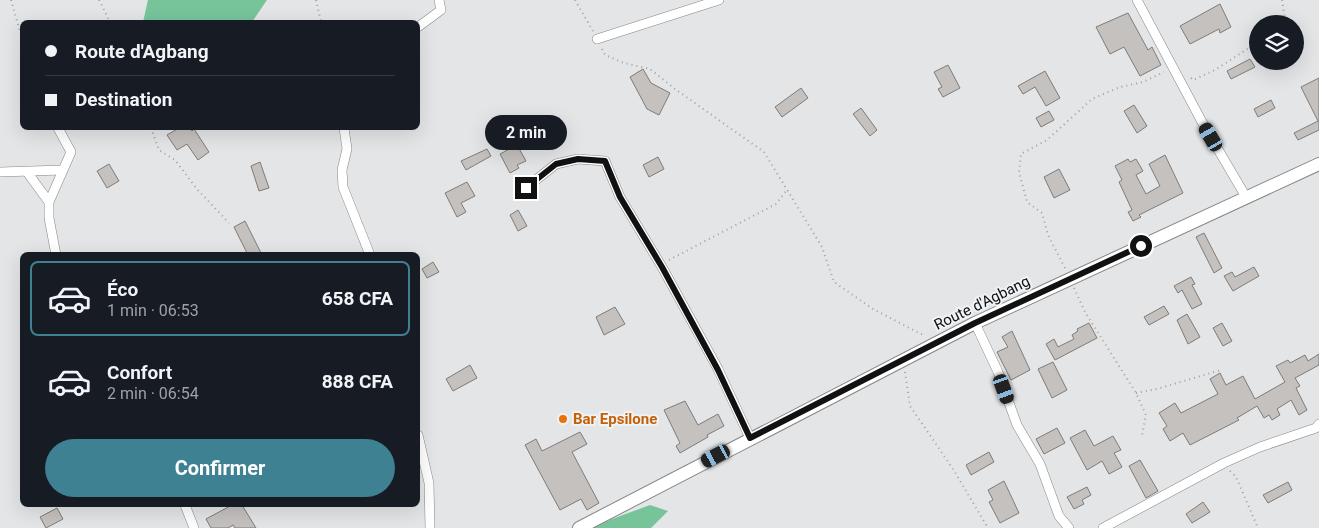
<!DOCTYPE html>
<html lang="fr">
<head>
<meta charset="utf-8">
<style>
	body { margin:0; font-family:Roboto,sans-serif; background:#242831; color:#f1f3f6; height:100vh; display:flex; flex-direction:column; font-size:19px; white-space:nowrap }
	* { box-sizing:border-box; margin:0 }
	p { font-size:16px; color:#9ea1a6 }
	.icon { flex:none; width:28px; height:28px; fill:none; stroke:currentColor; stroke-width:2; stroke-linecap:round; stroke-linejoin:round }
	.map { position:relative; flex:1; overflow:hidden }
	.details { position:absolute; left:20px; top:252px; width:400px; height:255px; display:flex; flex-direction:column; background:#171b24; border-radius:8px; box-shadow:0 5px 20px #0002 }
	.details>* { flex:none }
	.guide { position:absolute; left:20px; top:20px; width:400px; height:110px; border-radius:8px; box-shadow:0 5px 20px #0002; display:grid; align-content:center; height:110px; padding:0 25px; background:#171b24 }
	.controls { position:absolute; left:1249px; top:15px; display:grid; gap:10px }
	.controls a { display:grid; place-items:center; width:55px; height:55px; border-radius:50%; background:#171b24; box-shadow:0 5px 20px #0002; font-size:25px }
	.end { position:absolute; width:22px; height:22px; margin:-11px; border:6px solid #111112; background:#fff; box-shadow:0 0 0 2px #fff }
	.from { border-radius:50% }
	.bubble { position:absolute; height:35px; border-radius:18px; background:#171b24; box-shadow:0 5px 20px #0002; font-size:16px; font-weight:700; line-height:35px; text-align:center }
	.car { position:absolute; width:15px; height:30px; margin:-15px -8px; border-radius:6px; box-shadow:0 0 4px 1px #0007; background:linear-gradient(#222 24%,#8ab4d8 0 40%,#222 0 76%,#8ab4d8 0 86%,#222 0) }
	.guide b { display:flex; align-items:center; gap:18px; height:48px; font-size:19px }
	.guide b+b { border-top:1px solid #363941 }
	.guide i { width:12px; height:12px; background:#f1f3f6 }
	ul { padding:9px 0 0; list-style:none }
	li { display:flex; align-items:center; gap:15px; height:75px; margin:0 10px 8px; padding:0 15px; border:2px solid transparent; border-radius:8px }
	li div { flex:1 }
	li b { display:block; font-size:19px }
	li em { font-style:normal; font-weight:700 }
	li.selected { border-color:#3e8192 }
	li>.icon { width:45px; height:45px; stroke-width:1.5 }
	.primary-button { display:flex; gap:10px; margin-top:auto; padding:10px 25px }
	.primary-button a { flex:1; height:58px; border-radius:30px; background:#3e8192; color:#fff; font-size:20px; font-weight:700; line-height:58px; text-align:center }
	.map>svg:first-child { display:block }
</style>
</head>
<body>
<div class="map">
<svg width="1319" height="528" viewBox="0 0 1319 528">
	<rect width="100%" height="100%" fill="#e3e5e7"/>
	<!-- forest -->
	<path fill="#77c49b" d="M148 0H267L252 22H143Z
		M650 505 668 511 651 528H593L604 522Z"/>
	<!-- building -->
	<path fill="#c4c1bf" stroke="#7e7c7a" d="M1220 4 1231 27 1220 33 1219 29 1190 44 1180 26Z
		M1128 13 1148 50 1152 47 1161 65 1140 76 1124 47 1110 54 1096 27Z
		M1250 59 1255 67 1231 79 1227 71Z
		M948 65 960 88 943 97 938 89 942 87 934 72Z
		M643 69 651 83 670 93 659 115 647 109 630 77Z
		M1045 71 1060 98 1046 106 1035 87 1023 94 1018 86Z
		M1319 78V130L1298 140 1294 133 1318 121 1301 87Z
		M801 88 808 98 782 117 775 107Z
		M1271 100 1275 108 1258 117 1254 109Z
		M1134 105 1147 126 1137 133 1124 111Z
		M861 108 877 130 870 136 853 114Z
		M1049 111 1054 120 1041 127 1036 118Z
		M544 118 552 131 540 138 532 125Z
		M179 128H189L192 131 194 129 209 152 198 160 187 144 177 150 167 135Z
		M517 145 526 161 517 165 519 168 510 173 500 154Z
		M487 149 491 156 466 170 461 161Z
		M1165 155 1183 193 1139 215 1141 217 1133 221 1128 212 1132 210 1119 182 1122 180 1115 166 1128 159 1130 162 1136 159 1143 171 1136 175 1146 194 1160 186 1149 164Z
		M658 157 664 169 649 177 643 165Z
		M260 162 269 188 259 191 251 166Z
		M109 164 119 181 107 188 97 171Z
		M1059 169 1070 190 1054 198 1044 177Z
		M467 182 475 196 461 203 466 212 457 217 445 193Z
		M518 210 527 226 518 231 510 215Z
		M245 221 262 255H248L234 227Z
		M1204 233 1222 268 1214 273 1196 237Z
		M433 262 439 272 427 278 422 269Z
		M1254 267 1259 276 1233 291 1224 276 1232 272 1235 277Z
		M1191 277 1195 284 1192 285 1202 304 1192 309 1182 290 1178 293 1174 286Z
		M1164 306 1169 314 1149 325 1144 317Z
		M615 307 625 324 604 335 596 317Z
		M1187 314 1200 337 1188 344 1177 320Z
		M1089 323 1097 338 1055 360 1046 344 1054 339 1058 347 1074 339 1072 335 1078 331 1077 329Z
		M1222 323 1232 341 1223 346 1213 328Z
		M1012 331 1030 370 1011 380 997 352 1008 347 1002 337Z
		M1319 354V365L1295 378 1300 386 1296 388 1307 410 1299 415 1291 400 1277 409 1280 415 1272 420 1269 415 1264 418 1257 406 1237 418 1239 420 1190 445 1183 433 1170 441 1163 429 1167 426 1159 413 1175 403 1181 413 1218 394 1210 379 1220 373 1226 385 1243 376 1255 399 1285 382 1276 366 1288 360 1290 363 1305 355 1308 361Z
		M1053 362 1067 390 1052 398 1038 369Z
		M470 365 477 378 453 391 446 379Z
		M685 401 698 425 718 414 724 426 707 435 708 437 680 453 676 446 680 443 664 410Z
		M1057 428 1065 443 1044 454 1036 439Z
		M1085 430 1094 446 1113 436 1121 450 1114 453 1122 467 1109 474 1102 461 1087 470 1070 438Z
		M580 432 587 444 572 452 599 503 587 510 581 499 560 510 525 445 536 439 542 451Z
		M989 452 994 462 971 475 966 465Z
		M1140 460 1158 491 1146 498 1129 466Z
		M1004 481 1019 513 1000 523 989 502 993 500 988 490Z
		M1288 482 1292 490 1268 503 1263 495Z
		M1087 487 1091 495 1082 500 1084 504 1074 509 1067 497Z
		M1203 502 1210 512 1192 523 1186 514Z
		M232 505H242L256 528H235L233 525 228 528H211L206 519Z
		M57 508 63 519 46 528 40 517Z"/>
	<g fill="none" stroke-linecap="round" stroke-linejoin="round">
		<defs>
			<path id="street" d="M1137 0 1202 122 1246 197
				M418 27 441 10 439 0
				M597 39 719 0
				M344 128 347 149 342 170 343 187 370 255
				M0 172 62 170
				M27 172 49 202V218L56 255
				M526 188 556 164 578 159 605 161 620 197 662 267 718 369 750 438
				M49 202 71 152 58 128
				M975 323 998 372 1017 425 1040 464 1059 516 1069 528
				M418 435 429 483 430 528
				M185 505 194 528
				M1103 528 1224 463 1260 447 1316 428 1319 424"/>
			<path id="secondary" d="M579 528 975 323 1319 164"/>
		</defs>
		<!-- street casing -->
		<use href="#street" stroke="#848688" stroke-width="10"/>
		<!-- secondary casing -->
		<use href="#secondary" stroke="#848688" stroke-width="14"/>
		<!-- path -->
		<path stroke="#a0a1a3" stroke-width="2" stroke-dasharray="1 4" stroke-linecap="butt" d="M11 0 22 38
			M99 0 110 22
			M316 0 321 22
			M575 0 593 31
			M1281 24 1285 20 1282 0
			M602 49 605 55 624 63 650 69 675 89 764 152 822 247 834 282 873 309 925 336
			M1191 78 1193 80 1215 70 1258 42
			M151 128 159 150 175 160 196 188 229 223
			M669 260 776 204 786 191
			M1065 268 1048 235 1042 213 1027 202 1019 172 1021 154 1047 140 1092 99 1120 87 1143 82 1164 72
			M1074 288 1085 312 1136 393 1146 415 1142 435
			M905 372 910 406 953 469 988 528
			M1136 393 1157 389 1221 370
			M1230 471 1236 477 1258 528"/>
		<!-- street -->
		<use href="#street" stroke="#fff" stroke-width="9"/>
		<!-- secondary -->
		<use href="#secondary" stroke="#fff" stroke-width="12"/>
	</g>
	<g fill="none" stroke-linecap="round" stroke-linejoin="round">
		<!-- route -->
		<path stroke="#111112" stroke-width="6" d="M526 188 556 164 578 159 605 161 620 197 662 267 718 370 750 438 975 323 1141 246"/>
	</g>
	<!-- markers -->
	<circle fill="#e8710a" stroke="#f0f3f5" stroke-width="2" cx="563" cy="419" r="5"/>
	<g text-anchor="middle" stroke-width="4" stroke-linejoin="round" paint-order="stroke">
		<!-- street labels -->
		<g font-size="15" fill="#111112" stroke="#f0f3f5">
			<text transform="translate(982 303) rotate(-26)" y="5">Route d'Agbang</text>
		</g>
		<!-- food labels -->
		<g font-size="15" font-weight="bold" fill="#c56008" stroke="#f0f3f5" text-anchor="start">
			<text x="573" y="424">Bar Epsilone</text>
		</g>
	</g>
</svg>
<div class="controls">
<a><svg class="icon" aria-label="layers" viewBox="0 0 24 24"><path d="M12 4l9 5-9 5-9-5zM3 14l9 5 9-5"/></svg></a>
</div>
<i class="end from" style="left:1141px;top:246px"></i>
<i class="end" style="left:526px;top:188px"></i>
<div class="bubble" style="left:485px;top:115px;width:82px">2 min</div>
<i class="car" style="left:1211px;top:137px;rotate:330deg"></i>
<i class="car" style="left:1004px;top:389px;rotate:160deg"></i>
<i class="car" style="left:716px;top:456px;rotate:242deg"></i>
<div class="guide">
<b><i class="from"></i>Route d'Agbang</b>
<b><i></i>Destination</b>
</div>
<section class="details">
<ul>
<li class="selected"><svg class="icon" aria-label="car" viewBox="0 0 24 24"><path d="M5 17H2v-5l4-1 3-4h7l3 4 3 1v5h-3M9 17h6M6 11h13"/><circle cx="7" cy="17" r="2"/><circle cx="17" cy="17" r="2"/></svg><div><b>Éco</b><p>1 min · 06:53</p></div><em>658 CFA</em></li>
<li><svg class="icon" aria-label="car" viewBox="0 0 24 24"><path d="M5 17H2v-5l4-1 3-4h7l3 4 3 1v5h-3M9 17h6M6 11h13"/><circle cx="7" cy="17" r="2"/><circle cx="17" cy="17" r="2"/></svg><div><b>Confort</b><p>2 min · 06:54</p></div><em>888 CFA</em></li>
</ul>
<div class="primary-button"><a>Confirmer</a></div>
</section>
</div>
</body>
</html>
